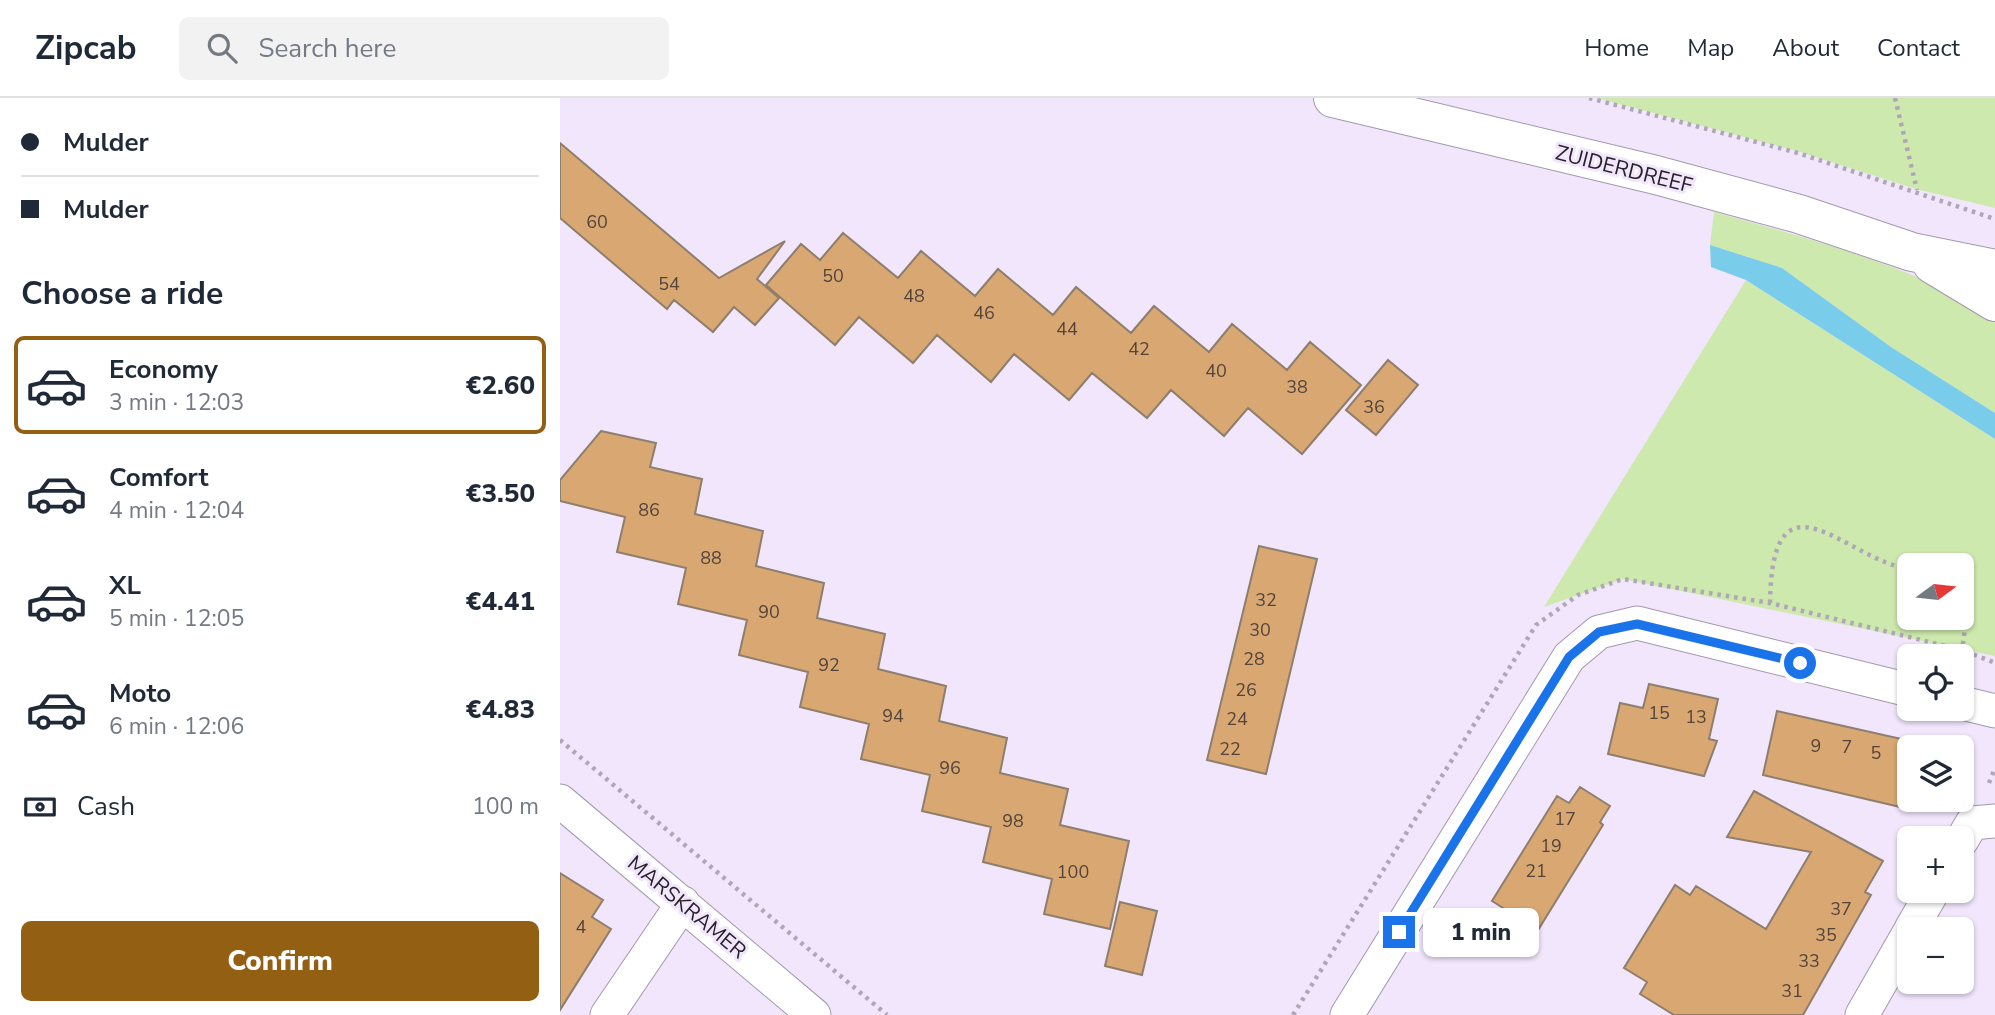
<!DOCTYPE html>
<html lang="en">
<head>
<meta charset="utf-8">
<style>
	body { margin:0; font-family:"Nunito Sans",sans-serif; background:#f2f2f3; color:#1f2937; height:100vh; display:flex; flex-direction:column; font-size:26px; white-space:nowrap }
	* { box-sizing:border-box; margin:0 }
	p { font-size:23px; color:#747a83 }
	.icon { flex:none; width:38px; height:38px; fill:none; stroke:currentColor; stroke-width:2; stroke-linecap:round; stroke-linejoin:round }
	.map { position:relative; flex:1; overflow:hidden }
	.sheet { display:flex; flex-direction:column; background:#fff; width:560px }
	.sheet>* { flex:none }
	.guide { display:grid; align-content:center; height:154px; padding:0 21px; background:#fff }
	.needle { width:46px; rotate:75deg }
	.controls { position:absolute; left:1337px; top:455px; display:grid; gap:14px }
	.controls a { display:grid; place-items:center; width:77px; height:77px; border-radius:10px; background:#fff; box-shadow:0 2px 5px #0004; font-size:35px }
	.end { position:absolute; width:32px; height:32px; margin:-16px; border:9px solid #1a73e8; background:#fff; box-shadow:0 0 0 4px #fff }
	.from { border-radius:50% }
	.bubble { position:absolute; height:49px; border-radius:10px; background:#fff; box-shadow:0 2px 5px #0004; font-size:23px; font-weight:800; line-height:49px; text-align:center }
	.guide b { display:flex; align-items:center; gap:24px; height:66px; font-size:26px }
	.guide b+b { border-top:2px solid #e0e1e3 }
	.guide i { width:18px; height:18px; background:#1f2937 }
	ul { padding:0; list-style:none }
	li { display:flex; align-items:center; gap:21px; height:98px; margin:0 14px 10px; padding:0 7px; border:4px solid transparent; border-radius:10px }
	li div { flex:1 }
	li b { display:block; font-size:26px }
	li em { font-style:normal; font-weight:800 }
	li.active { border-color:#935f13 }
	li>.icon { width:63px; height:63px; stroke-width:1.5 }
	h2 { padding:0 21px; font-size:32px; line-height:84px }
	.pay { display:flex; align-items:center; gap:18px; height:77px; padding:0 21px; font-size:26px }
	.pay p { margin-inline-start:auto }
	.action { display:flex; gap:14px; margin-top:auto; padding:14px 21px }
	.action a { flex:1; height:80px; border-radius:10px; background:#935f13; color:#fff; font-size:28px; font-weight:800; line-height:80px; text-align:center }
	header { display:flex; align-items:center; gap:42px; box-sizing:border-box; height:98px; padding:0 35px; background:#fff; border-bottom:2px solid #e0e1e3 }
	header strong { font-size:33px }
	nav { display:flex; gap:38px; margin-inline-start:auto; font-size:24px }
	.search { width:490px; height:63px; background:#f2f2f3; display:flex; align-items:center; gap:18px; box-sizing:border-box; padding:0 24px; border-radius:10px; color:#747a83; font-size:26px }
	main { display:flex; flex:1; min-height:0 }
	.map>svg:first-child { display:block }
</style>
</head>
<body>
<header>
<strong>Zipcab</strong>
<div class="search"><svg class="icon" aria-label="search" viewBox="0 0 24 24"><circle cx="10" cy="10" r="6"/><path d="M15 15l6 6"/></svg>Search here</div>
<nav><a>Home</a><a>Map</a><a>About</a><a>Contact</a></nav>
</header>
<main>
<section class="sheet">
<div class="guide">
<b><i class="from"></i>Mulder</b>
<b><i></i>Mulder</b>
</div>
<h2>Choose a ride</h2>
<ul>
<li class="active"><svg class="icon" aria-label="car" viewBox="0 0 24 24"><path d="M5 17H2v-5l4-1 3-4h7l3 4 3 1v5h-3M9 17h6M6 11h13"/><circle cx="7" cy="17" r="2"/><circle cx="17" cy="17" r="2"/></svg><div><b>Economy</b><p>3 min · 12:03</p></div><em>€2.60</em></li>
<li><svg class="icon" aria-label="car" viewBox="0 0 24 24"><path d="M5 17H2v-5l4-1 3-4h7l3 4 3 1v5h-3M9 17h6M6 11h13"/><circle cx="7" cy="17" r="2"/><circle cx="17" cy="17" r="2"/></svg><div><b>Comfort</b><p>4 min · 12:04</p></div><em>€3.50</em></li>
<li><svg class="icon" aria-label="car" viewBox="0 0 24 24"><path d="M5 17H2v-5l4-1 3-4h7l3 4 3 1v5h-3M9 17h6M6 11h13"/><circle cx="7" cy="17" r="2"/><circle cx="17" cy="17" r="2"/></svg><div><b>XL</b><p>5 min · 12:05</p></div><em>€4.41</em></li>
<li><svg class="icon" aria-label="car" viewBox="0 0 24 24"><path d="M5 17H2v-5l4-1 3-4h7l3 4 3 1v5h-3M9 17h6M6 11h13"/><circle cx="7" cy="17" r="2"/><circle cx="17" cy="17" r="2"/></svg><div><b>Moto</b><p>6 min · 12:06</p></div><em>€4.83</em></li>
</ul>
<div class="pay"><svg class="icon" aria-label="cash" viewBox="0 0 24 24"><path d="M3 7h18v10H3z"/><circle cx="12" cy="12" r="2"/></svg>Cash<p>100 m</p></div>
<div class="action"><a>Confirm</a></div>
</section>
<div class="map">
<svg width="1435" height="917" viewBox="0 0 1435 917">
	<rect width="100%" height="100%" fill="#f1e6fb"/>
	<!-- green -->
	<path fill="#cde9ad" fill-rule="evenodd" d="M1037 0H1435V110L1356 91 1237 53Z
		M1154 114C1244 139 1355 169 1435 218V315L1331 249 1222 170 1150 147Z
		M1186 182 1435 341V558L1063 481 984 509ZM1349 467H1402V520H1349Z"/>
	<!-- water -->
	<path fill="#7acceb" d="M1150 147 1222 170 1331 249 1435 315V341L1186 182 1151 169Z"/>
	<!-- building -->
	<path fill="#d9a872" stroke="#8e7e6d" stroke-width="2" d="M0 45 159 180 225 143 197 181 219 200 195 227 174 209 153 234 114 202 107 211 0 120Z
		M283 135 338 180 361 153 415 198 438 171 493 217 516 189 571 235 594 208 649 254 672 226 727 272 750 244 801 287 742 356 688 310 664 338 611 292 587 320 532 275 509 302 454 256 431 284 377 237 353 265 299 219 275 247 206 187 241 146 260 162Z
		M828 262 858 287 816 337 786 312Z
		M41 333 96 345 90 369 142 381 135 416 203 433 196 468 264 485 257 520 325 536 318 571 386 588 379 623 447 640 440 675 508 691 500 727 569 743 550 831 484 816 492 781 423 764 431 729 362 713 370 677 301 661 309 626 240 609 248 574 179 557 187 522 118 506 126 470 57 454 65 419 0 403V382Z
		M699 448 757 461 706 676 647 662Z
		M1089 586 1158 601 1149 641 1157 643 1144 678 1048 656 1060 605 1083 610Z
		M1217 613 1368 647 1349 649V702H1355L1353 712 1203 677Z
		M1020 689 1050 708 1040 724 1043 727 978 832 932 803 997 698 1009 705Z
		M1194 693 1323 763 1305 794 1311 797 1243 917H1114L1080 896 1087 884 1064 870 1115 787 1130 797 1136 788 1206 831 1251 754 1167 739Z
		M0 775 43 802 32 819 51 831 0 912Z
		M560 804 597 813 582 877 545 868Z"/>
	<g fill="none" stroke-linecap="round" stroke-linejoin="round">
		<defs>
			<path id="minor" d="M1402 605 1435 613
				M0 703 254 917
				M1402 742 1412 725 1435 723
				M1351 831 1373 793
				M47 917 123 805
				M787 917 1009 559 1039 534 1077 525 1349 592
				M1302 917 1349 835"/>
			<path id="tertiary" d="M773 0 1096 77 1239 116 1352 154 1435 171
				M1372 166 1435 204"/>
		</defs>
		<!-- minor casing -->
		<use href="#minor" stroke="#a398ad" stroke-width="35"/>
		<!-- tertiary casing -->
		<use href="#tertiary" stroke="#a398ad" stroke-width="40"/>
		<!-- path -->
		<path stroke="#afa6b6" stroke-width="4.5" stroke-dasharray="3.5 5" stroke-linecap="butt" d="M1029 0 1238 55 1435 121
			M1335 0 1357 92
			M1402 477 1410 496 1402 552
			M1210 505C1212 363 1286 462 1349 471
			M0 642 327 917
			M1429 685 1435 670
			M733 917 976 527 1018 497 1063 481 1210 505 1402 552 1433 564"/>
		<!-- minor -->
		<use href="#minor" stroke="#fff" stroke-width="33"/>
		<!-- tertiary -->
		<use href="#tertiary" stroke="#fff" stroke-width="38"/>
	</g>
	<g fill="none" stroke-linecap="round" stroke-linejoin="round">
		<!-- route -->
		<path stroke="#1a73e8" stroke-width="9" d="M839 834 1009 559 1039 534 1077 526 1240 565"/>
	</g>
	<g text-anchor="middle" stroke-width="6" stroke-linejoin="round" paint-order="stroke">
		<!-- number labels -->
		<g font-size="18" fill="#54443c">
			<text x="37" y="130">60</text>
			<text x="273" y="184">50</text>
			<text x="109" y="192">54</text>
			<text x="354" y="204">48</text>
			<text x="424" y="221">46</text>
			<text x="507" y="237">44</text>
			<text x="579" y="257">42</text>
			<text x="656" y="279">40</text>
			<text x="737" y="295">38</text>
			<text x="814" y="315">36</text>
			<text x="89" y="418">86</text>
			<text x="151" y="466">88</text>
			<text x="706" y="508">32</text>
			<text x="209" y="520">90</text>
			<text x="700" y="538">30</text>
			<text x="694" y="567">28</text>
			<text x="269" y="573">92</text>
			<text x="686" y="598">26</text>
			<text x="1099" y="621">15</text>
			<text x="333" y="624">94</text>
			<text x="1136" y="625">13</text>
			<text x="677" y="627">24</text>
			<text x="1256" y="654">9</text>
			<text x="1287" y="655">7</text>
			<text x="670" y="657">22</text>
			<text x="1316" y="661">5</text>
			<text x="390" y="676">96</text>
			<text x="1005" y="727">17</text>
			<text x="453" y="729">98</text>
			<text x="991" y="754">19</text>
			<text x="976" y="779">21</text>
			<text x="513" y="780">100</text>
			<text x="1281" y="817">37</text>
			<text x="21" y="835">4</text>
			<text x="1266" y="843">35</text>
			<text x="1249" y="869">33</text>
			<text x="1232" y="899">31</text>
		</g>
		<!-- street labels -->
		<g font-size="21" fill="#27222a" stroke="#f1e6fb">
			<text transform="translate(1064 71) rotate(14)" y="7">ZUIDERDREEF</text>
			<text transform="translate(127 809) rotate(40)" y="7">MARSKRAMER</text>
		</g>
	</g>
</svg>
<div class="controls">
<a><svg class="needle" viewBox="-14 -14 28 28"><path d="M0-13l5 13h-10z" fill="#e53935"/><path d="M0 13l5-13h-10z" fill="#747a83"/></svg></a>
<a><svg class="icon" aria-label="locate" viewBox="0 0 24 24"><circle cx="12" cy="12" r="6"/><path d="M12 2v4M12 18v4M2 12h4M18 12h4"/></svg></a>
<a><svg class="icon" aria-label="layers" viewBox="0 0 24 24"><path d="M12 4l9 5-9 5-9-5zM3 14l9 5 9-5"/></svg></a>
<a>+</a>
<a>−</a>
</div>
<i class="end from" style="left:1240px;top:565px"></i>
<i class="end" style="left:839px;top:834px"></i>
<div class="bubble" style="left:863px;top:810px;width:116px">1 min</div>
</div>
</main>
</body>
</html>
